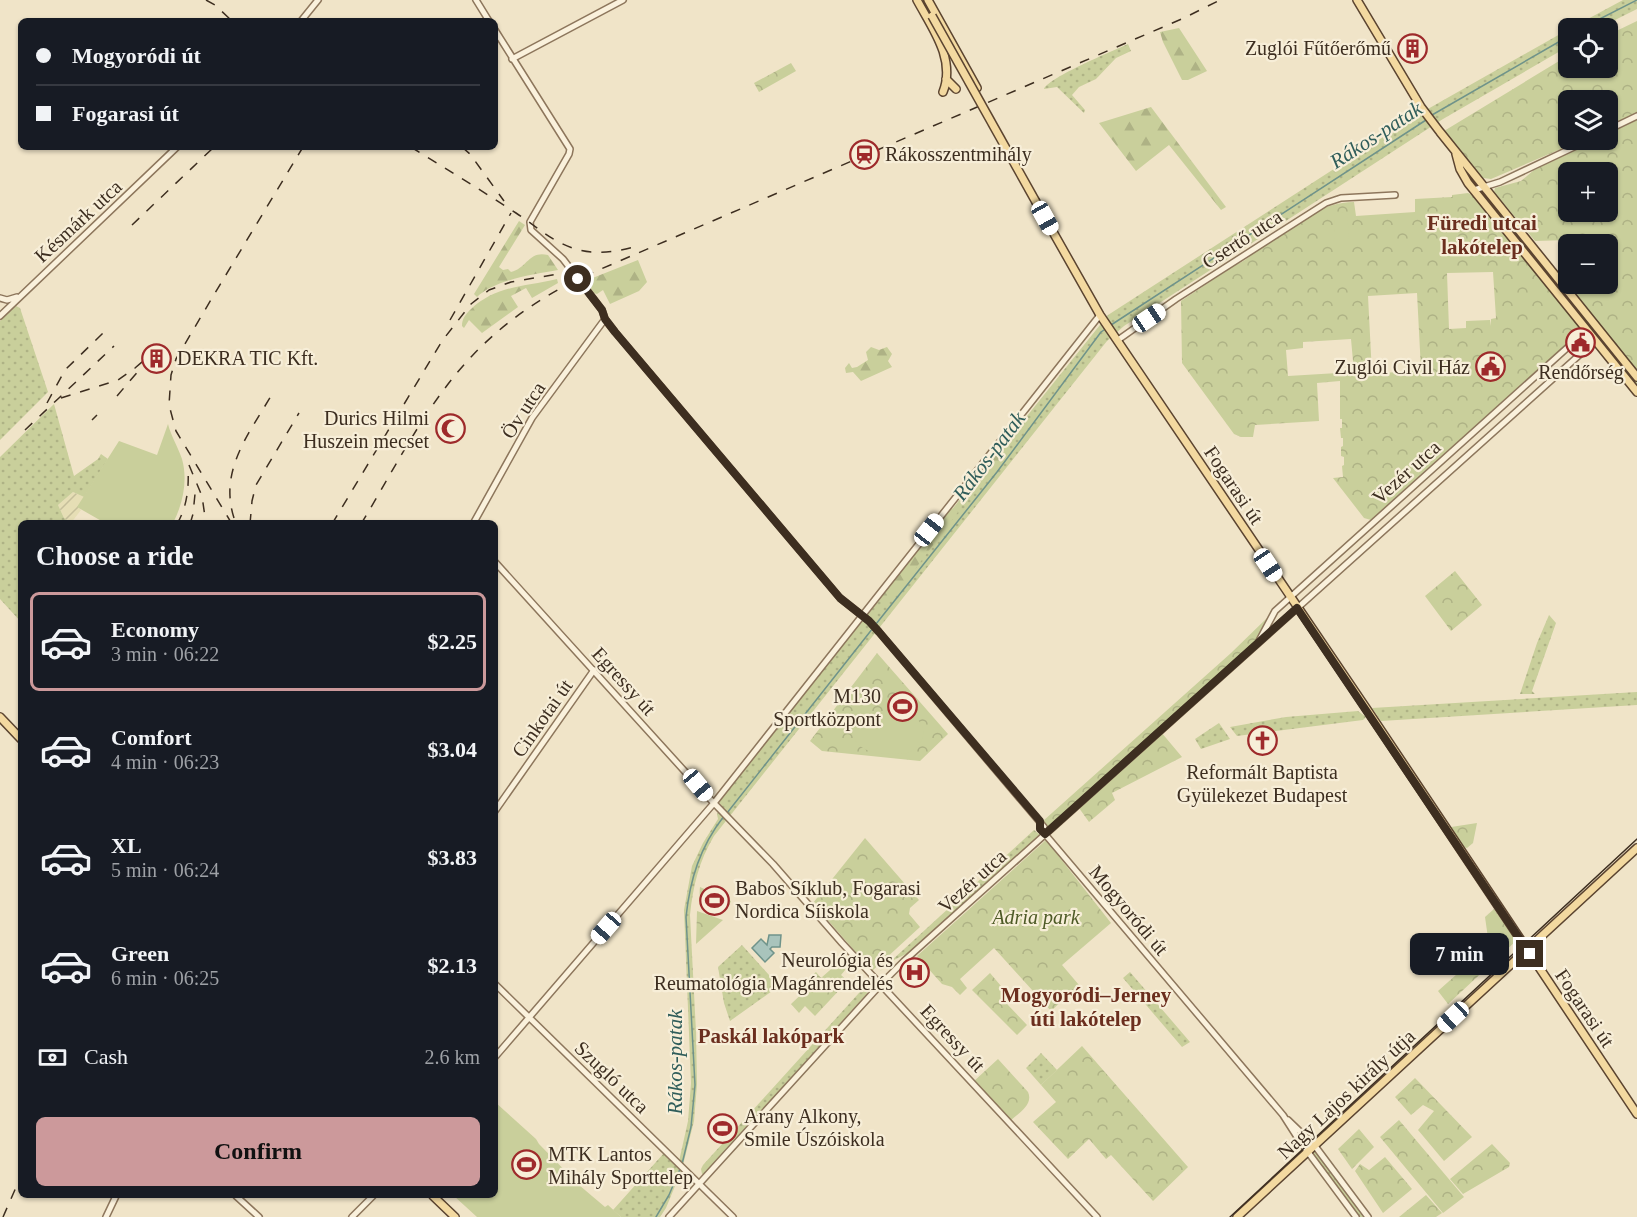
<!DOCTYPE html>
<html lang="en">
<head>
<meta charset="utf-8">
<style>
	body { margin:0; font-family:Georgia,serif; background:#242831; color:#f1f3f6; height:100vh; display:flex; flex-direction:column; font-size:22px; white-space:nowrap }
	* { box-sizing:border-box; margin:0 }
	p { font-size:20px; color:#9ea1a6 }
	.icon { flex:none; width:33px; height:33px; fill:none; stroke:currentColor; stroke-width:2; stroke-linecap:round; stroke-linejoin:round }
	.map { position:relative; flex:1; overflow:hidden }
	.side { position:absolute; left:18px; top:520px; width:480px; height:678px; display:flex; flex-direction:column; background:#171b24; border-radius:9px; box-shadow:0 2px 4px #0004 }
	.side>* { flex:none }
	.top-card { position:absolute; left:18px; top:18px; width:480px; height:132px; border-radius:9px; box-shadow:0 2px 4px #0004; display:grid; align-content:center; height:132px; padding:0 18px; background:#171b24 }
	.controls { position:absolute; left:1558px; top:18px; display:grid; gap:12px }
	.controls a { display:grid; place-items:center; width:60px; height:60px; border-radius:9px; background:#171b24; box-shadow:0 2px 4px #0004; font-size:30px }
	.end { position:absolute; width:27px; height:27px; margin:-14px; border:8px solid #3d2e20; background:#fff; box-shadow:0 0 0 3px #fff }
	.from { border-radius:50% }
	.bubble { position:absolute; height:42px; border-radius:9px; background:#171b24; box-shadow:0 2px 4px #0004; font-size:20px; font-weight:700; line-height:42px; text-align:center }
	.car { position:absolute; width:18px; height:36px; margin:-18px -9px; border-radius:8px; box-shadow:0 0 4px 2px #0007; background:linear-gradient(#fff 24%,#345 0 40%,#fff 0 76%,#345 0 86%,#fff 0) }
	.top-card b { display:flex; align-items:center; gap:21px; height:57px; font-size:22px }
	.top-card b+b { border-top:2px solid #363941 }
	.top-card i { width:15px; height:15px; background:#f1f3f6 }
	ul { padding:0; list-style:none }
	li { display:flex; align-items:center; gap:18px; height:99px; margin:0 12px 9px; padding:0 6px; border:3px solid transparent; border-radius:9px }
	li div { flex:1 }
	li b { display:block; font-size:22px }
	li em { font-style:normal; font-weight:700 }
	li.on { border-color:#cc999b }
	li>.icon { width:54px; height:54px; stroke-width:1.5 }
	h2 { padding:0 18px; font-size:27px; line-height:72px }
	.pay { display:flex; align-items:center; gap:15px; height:66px; padding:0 18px; font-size:22px }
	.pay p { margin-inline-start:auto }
	.primary-button { display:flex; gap:12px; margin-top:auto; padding:12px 18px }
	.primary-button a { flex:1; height:69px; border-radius:9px; background:#cc999b; color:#111; font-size:24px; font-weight:700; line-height:69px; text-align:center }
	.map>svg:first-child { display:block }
</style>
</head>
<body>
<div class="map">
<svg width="1637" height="1217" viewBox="0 0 1637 1217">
	<defs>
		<pattern id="farmland-furrows" width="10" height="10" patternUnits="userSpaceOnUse" patternTransform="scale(1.5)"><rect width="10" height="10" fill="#e6deb5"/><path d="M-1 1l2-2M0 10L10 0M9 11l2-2" fill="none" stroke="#c6bf9b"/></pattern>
		<pattern id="grass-dots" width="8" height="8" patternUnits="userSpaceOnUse" patternTransform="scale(1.5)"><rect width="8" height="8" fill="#c9cf9b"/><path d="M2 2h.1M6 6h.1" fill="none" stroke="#aeb285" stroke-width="1.8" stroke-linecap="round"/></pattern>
		<pattern id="forest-firs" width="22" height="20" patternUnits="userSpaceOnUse" patternTransform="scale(1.5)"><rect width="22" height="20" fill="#c9cf9b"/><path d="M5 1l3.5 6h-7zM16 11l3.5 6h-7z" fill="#aeb285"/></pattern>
		<pattern id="park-crowns" width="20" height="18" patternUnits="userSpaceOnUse" patternTransform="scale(1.5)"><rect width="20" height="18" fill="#c9cf9b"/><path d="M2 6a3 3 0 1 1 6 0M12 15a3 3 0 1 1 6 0" fill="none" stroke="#aeb285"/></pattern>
	</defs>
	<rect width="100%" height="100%" fill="#f0e4c8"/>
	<!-- farmland -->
	<path fill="url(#farmland-furrows)" d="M73 492 84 497 78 507 81 510 71 523 64 518 58 505Z"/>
	<!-- grass -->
	<path fill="url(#grass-dots)" d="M1623 0H1637V9L1599 28H1571Z
		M1569 29V46L1443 119 1124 326 1107 341 714 836C699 861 693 886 690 915L696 1032 697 1084 694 1121 682 1169 666 1208 660 1217H621L613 1210 664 1153 678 1166 688 1121 691 1083 684 910 692 866 703 843 718 819 717 814 722 806 718 801 1108 315 1419 114Z
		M1128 44 1131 51 1116 58 1096 79 1079 87 1072 95 1085 110 1084 113 1057 87 1044 89C1049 77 1113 51 1128 44Z
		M1488 195 1637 381V390L1481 196Z
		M16 306 20 308 48 392 0 440V321Z
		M54 404 74 476 98 459 101 454 108 459 84 497 73 492 58 505 64 518 71 523 21 524V622L0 599V457Z
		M1549 615 1556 623 1532 691 1535 694H1520L1537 643Z
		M1637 692V705L1381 721 1372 708Z
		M1358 711 1366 717 1363 720 1237 736 1230 727 1286 717Z
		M1219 723 1230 739 1201 749 1195 739Z
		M1034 830 1040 835 914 950 894 960 879 972Z
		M742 945 779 986 730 1021 724 1003 718 967Z
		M1130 972 1190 1042 1182 1047 1123 978Z
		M868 983 873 987 704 1174H702L701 1169 703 1165Z
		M1041 1053 1057 1070 1041 1085 1026 1068Z
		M1283 1115 1307 1137 1368 1217H1356Z"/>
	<!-- forest -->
	<path fill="url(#forest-firs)" d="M1179 28 1207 71 1188 80H1182L1163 42 1160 32Z
		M1151 107 1226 207 1221 210 1169 145 1136 171 1099 123Z
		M519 221 525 225 499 267 503 270 508 269 511 272C527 268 529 250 548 255L558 270C534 274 494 280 477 297L474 294Z
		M638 260 647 282 639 291 610 304 603 290 597 294 594 293 588 285 590 279Z
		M557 279 558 283 532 298 526 288 511 296 518 307 482 333 469 320 464 328 462 326C462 319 465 315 470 310 496 285 524 287 557 279Z
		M871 347 879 350 887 347 892 354 888 361 892 367 861 381 853 372 846 373 845 368 849 363 852 368 857 367 868 360 866 352Z
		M1000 444 1008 452 967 502 960 496Z
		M950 507 958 512 891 601 877 600Z"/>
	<!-- park -->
	<path fill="url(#park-crowns)" fill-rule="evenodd" d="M1637 21V114L1608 128V100H1569V140H1582L1491 179 1483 178 1444 131 1569 55V68H1608V35Z
		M791 63 796 71 759 92 754 83Z
		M1637 120V375L1567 287 1566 274H1569V284H1608V244H1569V240L1535 241 1494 192 1495 188 1521 181 1534 170 1597 140H1608V134ZM1569 172H1608V212H1569Z
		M1468 193 1472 195 1583 329 1371 520 1364 518 1333 478 1343 477 1342 466 1344 465V457L1341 456V447L1343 446V438H1341L1340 428H1342V419H1340V381L1317 383 1319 421 1255 425 1253 437H1241L1234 434 1182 363 1181 301 1235 265C1247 261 1252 253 1262 246 1289 227 1320 202 1354 202L1356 216 1415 212V199L1452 197V195ZM1493 272 1496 318 1491 319V326L1490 320 1466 321V328L1449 329 1447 273ZM1417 293 1421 370 1372 374 1368 296ZM1351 339 1354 372 1288 376 1286 350 1303 348V342Z
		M1455 571 1482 605 1451 631 1425 596Z
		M1267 618 1253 645 1048 828 1043 821 1231 653Z
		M877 653 948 734 920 761 822 751 810 741Z
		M1161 732 1182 757 1112 793 1115 800 1089 822 1079 808Z
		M1477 823 1473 843 1467 848 1463 847 1451 827Z
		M865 838 919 900 910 908 909 914 920 927 872 971 813 903Z
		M1046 840 1111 923 1062 965 1079 985 1051 1011 994 948 960 979 967 988 960 995 952 987 942 984 917 956Z
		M1494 909 1516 941 1448 1004 1438 991 1476 957 1473 952 1488 938 1485 917Z
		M697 911 723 920 696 944Z
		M838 963 846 969 841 975 851 984 848 987 844 985 815 1016 805 1006 799 1013 791 1004 809 987 804 982 816 972 821 978Z
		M990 973 1012 999 1007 1004 1027 1025 1017 1035 972 990Z
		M1082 1046 1188 1167 1153 1201 1111 1155 1106 1159 1089 1139 1068 1159 1033 1122 1056 1102 1041 1085Z
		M998 1059 1028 1092C1034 1105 1017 1114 1009 1122L973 1082Z
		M1415 1078 1472 1137 1444 1161 1418 1130 1434 1111 1423 1105 1411 1115 1395 1097Z
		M1399 1120 1464 1197 1443 1213 1380 1137Z
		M1359 1129 1374 1147 1352 1169 1338 1149Z
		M1492 1144 1510 1163 1509 1167 1463 1194 1450 1179Z
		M1385 1157 1412 1189 1383 1213 1355 1171 1360 1164 1369 1170Z
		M1426 1195 1442 1213 1436 1217H1399Z"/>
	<!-- pitch -->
	<path fill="#c9cf9b" d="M1347 212 1349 239H1335L1334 213Z
		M168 424C171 436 178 447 182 459 188 480 183 504 173 523H105L77 507 119 441 157 455Z
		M873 711C884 711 903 711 914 717 933 729 920 755 900 754 889 753 872 754 863 748 845 737 855 714 873 711Z
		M700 887 731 901 729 906 721 904 718 913C704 909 698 903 700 887Z
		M495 1102 536 1139 539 1144 579 1185 605 1207 608 1205 621 1217H477L454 1196H495Z"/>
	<!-- water -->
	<path fill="#a9c4bc" stroke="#6f938a" stroke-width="1.5" d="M769 935H781L780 947H772L770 949 774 953 765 962 752 948 761 939 767 945Z"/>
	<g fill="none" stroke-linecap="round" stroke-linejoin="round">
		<!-- stream -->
		<path stroke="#6f938a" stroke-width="1.5" d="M1582 28 1637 0
			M1432 115 1569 36
			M1111 325 1426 120
			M876 624 997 472 1101 332 1107 328
			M727 813 873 628
			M682 1164 691 1127 695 1085 686 917C690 879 700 847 724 816
			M656 1217 669 1195 680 1169"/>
		<defs>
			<path id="minor" d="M476 0 489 21
				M301 21 318 0
				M495 30 570 149 569 154 530 222 531 230 563 259 602 310 605 319 615 332 840 598 869 621 879 632 1039 821 1044 827 1045 834
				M512 59 623 0
				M1608 130 1637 116
				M1474 190 1500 182 1589 140
				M0 298 7 300 17 297
				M0 316 177 147
				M1118 340 1176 299 1326 203 1341 198 1395 195
				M473 524 532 418 605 319
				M495 562 708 797 773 864 842 943 1097 1217
				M1259 641 1275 611 1587 330
				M495 811 594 670
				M1044 833 1283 1115 1299 1140 1356 1217
				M495 984 733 1217
				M495 1057 714 803 1100 315
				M1288 1120 1315 1146 1368 1217
				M236 1196 259 1217
				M106 1217 116 1196
				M352 1217 373 1196
				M669 1217 881 984 904 961 1595 341"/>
			<path id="major" d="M917 0C932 28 956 59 943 92
				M928 0 977 88
				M1357 0 1421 107 1440 132 1637 377
				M946 79 956 89
				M1456 154 1460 169 1468 183 1637 392
				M1036 202 1100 315 1366 708 1637 1114
				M0 717 21 739
				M433 1196 455 1217
				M1237 1217 1637 848"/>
		</defs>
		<!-- minor casing -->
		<use href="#minor" stroke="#8d765c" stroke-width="8"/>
		<!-- major casing -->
		<use href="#major" stroke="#5b4430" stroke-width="10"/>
		<!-- minor -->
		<use href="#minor" stroke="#faf1dc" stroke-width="5"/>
		<!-- major -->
		<use href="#major" stroke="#f3d9a0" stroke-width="7"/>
		<!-- tram -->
		<path stroke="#3d2e20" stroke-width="1.5" d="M1230 1217 1637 839"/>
		<!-- rail -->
		<path stroke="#3d2e20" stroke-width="1.5" stroke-dasharray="10 10" stroke-linecap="butt" d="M206 0 215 5 232 21
			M411 147C446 169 481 190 516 213 539 228 551 242 579 250 599 255 619 251 638 246
			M462 147 470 154 504 201
			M132 225 214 147
			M450 320 511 213
			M117 396 140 369
			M61 398 118 380 135 368 157 349
			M47 403 65 370 103 333
			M92 420 97 415
			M25 430 114 346
			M189 465 202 496 206 524
			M234 518C219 471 248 435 271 396
			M177 524C187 507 189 488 188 469
			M190 524 193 514 195 494
			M232 524 176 431 169 405 171 375 176 359 215 293 303 147
			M250 524 252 501 256 485 299 413
			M332 524 442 341 471 304 489 290 511 282 587 269
			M361 524C395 468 427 403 472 356 505 321 544 295 587 275L1184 18 1220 0
			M3 1217 21 1176"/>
		<defs>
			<path id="major-bridge" d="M932 16 1036 202"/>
		</defs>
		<!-- major-bridge casing -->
		<use href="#major-bridge" stroke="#5b4430" stroke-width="10" stroke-linecap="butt"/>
		<!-- major-bridge -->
		<use href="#major-bridge" stroke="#f3d9a0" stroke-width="7"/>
	</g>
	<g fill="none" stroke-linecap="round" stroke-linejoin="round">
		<!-- route -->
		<path stroke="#3d2e20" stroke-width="8" d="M578 279 602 310 605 319 615 332 840 598 869 621 879 632 1040 821V829L1045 834 1297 608 1530 954"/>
	</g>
	<!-- icons -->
	<defs>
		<symbol id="building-ring" viewBox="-11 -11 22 22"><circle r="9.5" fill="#f7eed8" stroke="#9e2a2b" stroke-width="1.5"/><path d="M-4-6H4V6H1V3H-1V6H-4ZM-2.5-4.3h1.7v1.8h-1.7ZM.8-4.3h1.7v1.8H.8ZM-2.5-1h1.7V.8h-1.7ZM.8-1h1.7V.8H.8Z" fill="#9e2a2b"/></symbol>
		<symbol id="station-ring" viewBox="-11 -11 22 22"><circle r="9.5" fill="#f7eed8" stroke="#9e2a2b" stroke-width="1.5"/><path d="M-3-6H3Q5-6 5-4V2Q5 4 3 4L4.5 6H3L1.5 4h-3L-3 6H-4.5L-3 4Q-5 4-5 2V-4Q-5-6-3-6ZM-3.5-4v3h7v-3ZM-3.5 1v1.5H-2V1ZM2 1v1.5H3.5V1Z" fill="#9e2a2b"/></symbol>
		<symbol id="civic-ring" viewBox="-11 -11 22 22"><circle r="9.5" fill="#f7eed8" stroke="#9e2a2b" stroke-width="1.5"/><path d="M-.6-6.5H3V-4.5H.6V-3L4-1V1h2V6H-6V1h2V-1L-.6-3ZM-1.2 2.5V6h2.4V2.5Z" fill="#9e2a2b"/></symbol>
		<symbol id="mosque-ring" viewBox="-11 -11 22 22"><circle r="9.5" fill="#f7eed8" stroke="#9e2a2b" stroke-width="1.5"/><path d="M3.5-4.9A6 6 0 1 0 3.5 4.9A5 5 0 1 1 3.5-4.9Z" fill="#9e2a2b"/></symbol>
		<symbol id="stadium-ring" viewBox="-11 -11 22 22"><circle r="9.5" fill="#f7eed8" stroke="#9e2a2b" stroke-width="1.5"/><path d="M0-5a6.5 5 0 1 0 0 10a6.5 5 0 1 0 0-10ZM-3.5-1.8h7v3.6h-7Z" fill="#9e2a2b"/></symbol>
		<symbol id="church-ring" viewBox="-11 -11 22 22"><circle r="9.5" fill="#f7eed8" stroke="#9e2a2b" stroke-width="1.5"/><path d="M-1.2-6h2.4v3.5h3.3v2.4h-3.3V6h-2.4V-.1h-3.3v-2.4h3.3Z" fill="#9e2a2b"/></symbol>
		<symbol id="hospital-ring" viewBox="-11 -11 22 22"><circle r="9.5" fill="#f7eed8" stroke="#9e2a2b" stroke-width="1.5"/><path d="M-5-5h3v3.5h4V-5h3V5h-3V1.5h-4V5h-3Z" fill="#9e2a2b"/></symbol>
	</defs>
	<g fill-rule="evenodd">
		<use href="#building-ring" x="1396" y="32" width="33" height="33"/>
		<use href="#station-ring" x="848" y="138" width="33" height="33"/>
		<use href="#civic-ring" x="1564" y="326" width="33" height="33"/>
		<use href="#building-ring" x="140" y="342" width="33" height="33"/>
		<use href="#civic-ring" x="1474" y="350" width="33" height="33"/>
		<use href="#mosque-ring" x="434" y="412" width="33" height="33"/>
		<use href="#stadium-ring" x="886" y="690" width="33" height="33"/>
		<use href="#church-ring" x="1246" y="724" width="33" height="33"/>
		<use href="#stadium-ring" x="698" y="884" width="33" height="33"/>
		<use href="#hospital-ring" x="898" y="956" width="33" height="33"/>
		<use href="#stadium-ring" x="706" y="1112" width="33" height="33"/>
		<use href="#stadium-ring" x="510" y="1148" width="33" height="33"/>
	</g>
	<g text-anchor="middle" stroke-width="4.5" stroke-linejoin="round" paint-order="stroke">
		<!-- poi labels -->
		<g font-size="20" fill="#3d2e20" stroke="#f7eed8" text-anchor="end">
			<text x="1391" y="55">Zuglói Fűtőerőmű</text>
			<text x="885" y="161" text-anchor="start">Rákosszentmihály</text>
			<text x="177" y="365" text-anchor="start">DEKRA TIC Kft.</text>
			<text x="1470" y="374">Zuglói Civil Ház</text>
			<text x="1581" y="379" text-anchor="middle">Rendőrség</text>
			<text x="429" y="425">Durics Hilmi<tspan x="429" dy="23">Huszein mecset</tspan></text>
			<text x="881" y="703">M130<tspan x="881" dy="23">Sportközpont</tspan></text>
			<text x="1262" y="779" text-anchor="middle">Reformált Baptista<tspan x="1262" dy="23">Gyülekezet Budapest</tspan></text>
			<text x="735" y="895" text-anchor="start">Babos Síklub, Fogarasi<tspan x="735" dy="23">Nordica Síiskola</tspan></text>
			<text x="893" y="967">Neurológia és<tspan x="893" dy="23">Reumatológia Magánrendelés</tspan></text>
			<text x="744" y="1123" text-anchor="start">Arany Alkony,<tspan x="744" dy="23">Smile Úszóiskola</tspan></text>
			<text x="548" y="1161" text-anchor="start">MTK Lantos<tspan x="548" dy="23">Mihály Sporttelep</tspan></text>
		</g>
		<!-- street labels -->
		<g font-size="20" fill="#3d2e20" stroke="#f7eed8">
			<text transform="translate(78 221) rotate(-43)" y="7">Késmárk utca</text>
			<text transform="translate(1242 239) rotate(-33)" y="7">Csertő utca</text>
			<text transform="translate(523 410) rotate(-57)" y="7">Öv utca</text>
			<text transform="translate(1406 472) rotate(-42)" y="7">Vezér utca</text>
			<text transform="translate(1234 485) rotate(56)" y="7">Fogarasi út</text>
			<text transform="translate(624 681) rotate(48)" y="7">Egressy út</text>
			<text transform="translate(542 718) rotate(-55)" y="7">Cinkotai út</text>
			<text transform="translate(972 881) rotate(-42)" y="7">Vezér utca</text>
			<text transform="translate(1129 910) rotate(50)" y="7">Mogyoródi út</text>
			<text transform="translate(1585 1008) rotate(56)" y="7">Fogarasi út</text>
			<text transform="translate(953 1038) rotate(47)" y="7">Egressy út</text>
			<text transform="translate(612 1077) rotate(44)" y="7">Szugló utca</text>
			<text transform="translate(1346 1094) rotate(-43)" y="7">Nagy Lajos király útja</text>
		</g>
		<!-- park labels -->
		<g font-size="20" font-style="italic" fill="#4d5a26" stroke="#f7eed8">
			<text x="1036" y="924">Adria park</text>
		</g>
		<!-- water labels -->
		<g font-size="21" font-style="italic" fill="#2f5d5a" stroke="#f7eed8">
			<text transform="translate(1376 135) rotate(-33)" y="7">Rákos-patak</text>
			<text transform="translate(989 456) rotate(-53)" y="7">Rákos-patak</text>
			<text transform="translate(675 1062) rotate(-90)" y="7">Rákos-patak</text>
		</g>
		<!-- neighbourhood labels -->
		<g font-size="21" font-weight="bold" fill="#6b2e1e" stroke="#f7eed8">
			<text x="1482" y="230">Füredi utcai<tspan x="1482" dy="24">lakótelep</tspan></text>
			<text x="1086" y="1002">Mogyoródi–Jerney<tspan x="1086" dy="24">úti lakótelep</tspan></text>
			<text x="771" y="1043">Paskál lakópark</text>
		</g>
	</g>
</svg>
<div class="controls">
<a><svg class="icon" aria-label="locate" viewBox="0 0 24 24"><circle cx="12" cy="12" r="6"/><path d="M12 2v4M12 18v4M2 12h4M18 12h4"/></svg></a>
<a><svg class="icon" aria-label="layers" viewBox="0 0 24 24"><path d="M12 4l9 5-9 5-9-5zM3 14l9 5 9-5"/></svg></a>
<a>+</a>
<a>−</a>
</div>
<i class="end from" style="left:578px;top:279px"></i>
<i class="end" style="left:1530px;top:954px"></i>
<div class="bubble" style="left:1410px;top:933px;width:99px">7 min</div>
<i class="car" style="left:1045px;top:218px;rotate:151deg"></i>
<i class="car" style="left:1149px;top:318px;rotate:56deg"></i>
<i class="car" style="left:929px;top:530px;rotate:38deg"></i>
<i class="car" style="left:1268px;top:565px;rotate:146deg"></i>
<i class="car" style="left:698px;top:785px;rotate:140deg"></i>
<i class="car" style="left:606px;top:928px;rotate:221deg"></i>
<i class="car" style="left:1453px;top:1017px;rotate:227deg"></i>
<div class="top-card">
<b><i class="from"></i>Mogyoródi út</b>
<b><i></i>Fogarasi út</b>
</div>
<section class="side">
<h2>Choose a ride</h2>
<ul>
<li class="on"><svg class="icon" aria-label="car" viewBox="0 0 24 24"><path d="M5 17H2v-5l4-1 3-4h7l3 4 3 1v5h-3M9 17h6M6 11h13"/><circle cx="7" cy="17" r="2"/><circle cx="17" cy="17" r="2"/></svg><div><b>Economy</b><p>3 min · 06:22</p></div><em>$2.25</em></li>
<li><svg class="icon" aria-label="car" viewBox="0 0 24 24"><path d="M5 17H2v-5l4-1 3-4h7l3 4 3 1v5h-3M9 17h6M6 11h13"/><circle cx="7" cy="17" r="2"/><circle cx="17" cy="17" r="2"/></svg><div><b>Comfort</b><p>4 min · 06:23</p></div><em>$3.04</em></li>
<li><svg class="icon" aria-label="car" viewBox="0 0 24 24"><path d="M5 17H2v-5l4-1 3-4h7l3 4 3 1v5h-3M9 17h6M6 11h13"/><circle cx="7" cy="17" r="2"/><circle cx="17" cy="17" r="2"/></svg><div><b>XL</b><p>5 min · 06:24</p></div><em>$3.83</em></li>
<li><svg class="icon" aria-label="car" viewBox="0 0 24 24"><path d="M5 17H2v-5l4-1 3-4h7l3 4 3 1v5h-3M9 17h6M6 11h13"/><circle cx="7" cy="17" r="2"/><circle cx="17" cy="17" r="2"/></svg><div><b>Green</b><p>6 min · 06:25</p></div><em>$2.13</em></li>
</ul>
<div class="pay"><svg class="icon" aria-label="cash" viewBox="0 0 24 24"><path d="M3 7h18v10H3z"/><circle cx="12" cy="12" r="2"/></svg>Cash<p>2.6 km</p></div>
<div class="primary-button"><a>Confirm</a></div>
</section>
</div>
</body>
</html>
